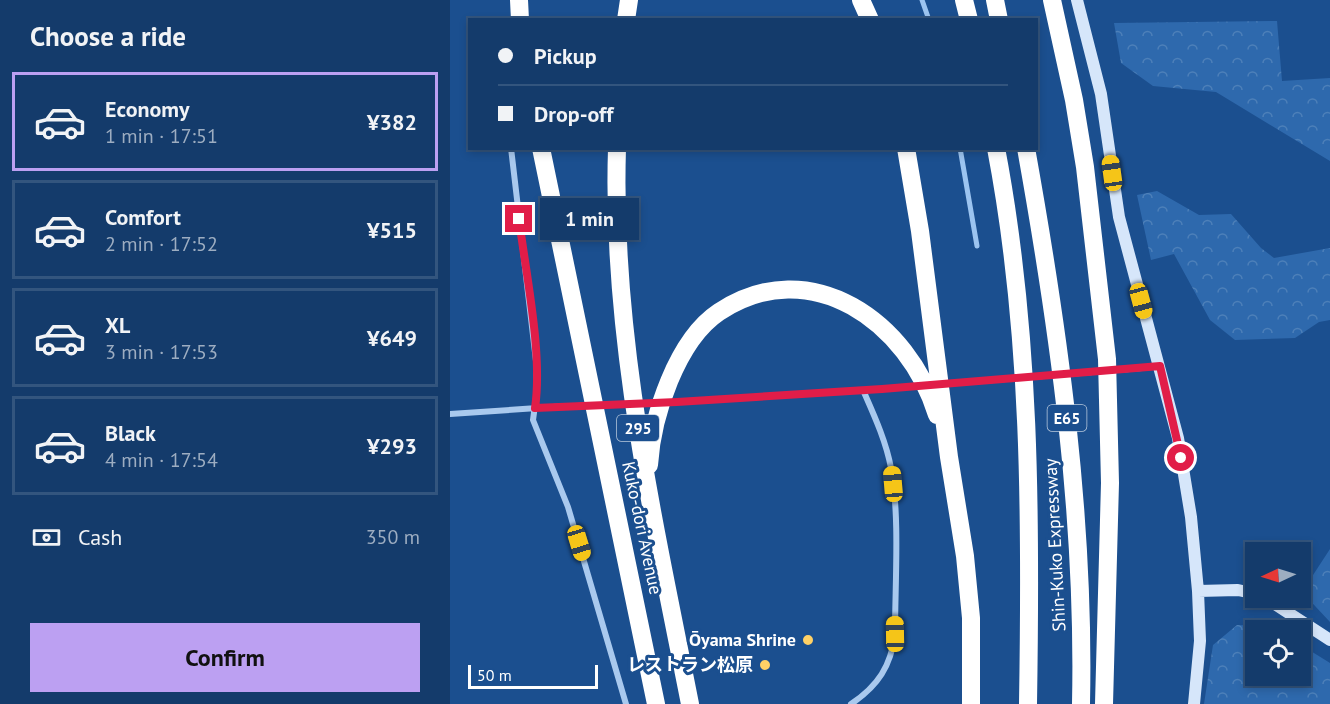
<!DOCTYPE html>
<html lang="en">
<head>
<meta charset="utf-8">
<style>
	body { margin:0; font-family:"PT Sans","Noto Sans JP",sans-serif; background:#1d4271; color:#f1f3f6; height:100vh; display:flex; flex-direction:column; font-size:22px; white-space:nowrap }
	* { box-sizing:border-box; margin:0 }
	p { font-size:20px; color:#9dadc1 }
	.icon { flex:none; width:33px; height:33px; fill:none; stroke:currentColor; stroke-width:2; stroke-linecap:round; stroke-linejoin:round }
	.map { position:relative; flex:1; overflow:hidden }
	.details { display:flex; flex-direction:column; background:#143b6b; width:450px }
	.details>* { flex:none }
	.guide { position:absolute; left:18px; top:18px; width:570px; height:132px; border-radius:0px; box-shadow:0 3px 9px #0003,0 0 0 2px #33557e; display:grid; align-content:center; height:132px; padding:0 30px; background:#143b6b }
	.needle { width:39px; rotate:266deg }
	.controls { position:absolute; left:795px; top:542px; display:grid; gap:12px }
	.controls a { display:grid; place-items:center; width:66px; height:66px; border-radius:0px; background:#143b6b; box-shadow:0 3px 9px #0003,0 0 0 2px #33557e; font-size:30px }
	.scale { position:absolute; left:18px; bottom:15px; width:130px; box-sizing:border-box; padding-left:6px; border:3px solid #fff; border-top:0; font-size:16px; line-height:21px; white-space:nowrap; color:#fff; -webkit-text-stroke:4px #1b4f8f; paint-order:stroke }
	.end { position:absolute; width:27px; height:27px; margin:-14px; border:8px solid #e11d48; background:#fff; box-shadow:0 0 0 3px #fff }
	.from { border-radius:50% }
	.bubble { position:absolute; height:42px; border-radius:0px; background:#143b6b; box-shadow:0 3px 9px #0003,0 0 0 2px #33557e; font-size:20px; font-weight:700; line-height:42px; text-align:center }
	.car { position:absolute; width:18px; height:36px; margin:-18px -9px; border-radius:8px; box-shadow:0 0 4px 2px #0007; background:linear-gradient(#f5c518 24%,#345 0 40%,#f5c518 0 76%,#345 0 86%,#f5c518 0) }
	.guide b { display:flex; align-items:center; gap:21px; height:57px; font-size:22px }
	.guide b+b { border-top:2px solid #33557e }
	.guide i { width:15px; height:15px; background:#f1f3f6 }
	ul { padding:0; list-style:none }
	li { display:flex; align-items:center; gap:18px; height:99px; margin:0 12px 9px; padding:0 18px; border:3px solid #33557e; border-radius:0px }
	li div { flex:1 }
	li b { display:block; font-size:22px }
	li em { font-style:normal; font-weight:700 }
	li.active { border-color:#bca0f2 }
	li>.icon { width:54px; height:54px; stroke-width:1.5 }
	h2 { padding:0 30px; font-size:27px; line-height:72px }
	.pay { display:flex; align-items:center; gap:15px; height:66px; padding:0 30px; font-size:22px }
	.pay p { margin-inline-start:auto }
	.cta { display:flex; gap:12px; margin-top:auto; padding:12px 30px }
	.cta a { flex:1; height:69px; border-radius:0px; background:#bca0f2; color:#111; font-size:24px; font-weight:700; line-height:69px; text-align:center }
	main { display:flex; flex:1; min-height:0 }
	.map>svg:first-child { display:block }
</style>
</head>
<body>
<main>
<section class="details">
<h2>Choose a ride</h2>
<ul>
<li class="active"><svg class="icon" aria-label="car" viewBox="0 0 24 24"><path d="M5 17H2v-5l4-1 3-4h7l3 4 3 1v5h-3M9 17h6M6 11h13"/><circle cx="7" cy="17" r="2"/><circle cx="17" cy="17" r="2"/></svg><div><b>Economy</b><p>1 min · 17:51</p></div><em>¥382</em></li>
<li><svg class="icon" aria-label="car" viewBox="0 0 24 24"><path d="M5 17H2v-5l4-1 3-4h7l3 4 3 1v5h-3M9 17h6M6 11h13"/><circle cx="7" cy="17" r="2"/><circle cx="17" cy="17" r="2"/></svg><div><b>Comfort</b><p>2 min · 17:52</p></div><em>¥515</em></li>
<li><svg class="icon" aria-label="car" viewBox="0 0 24 24"><path d="M5 17H2v-5l4-1 3-4h7l3 4 3 1v5h-3M9 17h6M6 11h13"/><circle cx="7" cy="17" r="2"/><circle cx="17" cy="17" r="2"/></svg><div><b>XL</b><p>3 min · 17:53</p></div><em>¥649</em></li>
<li><svg class="icon" aria-label="car" viewBox="0 0 24 24"><path d="M5 17H2v-5l4-1 3-4h7l3 4 3 1v5h-3M9 17h6M6 11h13"/><circle cx="7" cy="17" r="2"/><circle cx="17" cy="17" r="2"/></svg><div><b>Black</b><p>4 min · 17:54</p></div><em>¥293</em></li>
</ul>
<div class="pay"><svg class="icon" aria-label="cash" viewBox="0 0 24 24"><path d="M3 7h18v10H3z"/><circle cx="12" cy="12" r="2"/></svg>Cash<p>350 m</p></div>
<div class="cta"><a>Confirm</a></div>
</section>
<div class="map">
<svg width="880" height="704" viewBox="0 0 880 704">
	<defs>
		<pattern id="forest-crowns" width="20" height="18" patternUnits="userSpaceOnUse" patternTransform="scale(1.5)"><rect width="20" height="18" fill="#2e69ad"/><path d="M2 6a3 3 0 1 1 6 0M12 15a3 3 0 1 1 6 0" fill="none" stroke="#4d80b9"/></pattern>
	</defs>
	<rect width="100%" height="100%" fill="#1b4f8f"/>
	<!-- forest -->
	<path fill="url(#forest-crowns)" d="M827 21 832 81 880 78V161L766 92 703 86 671 63 664 23Z
		M707 191 749 215 781 214 811 248 824 258 880 248V320L869 322 845 338 785 340 760 320 724 254 701 260 687 195Z
		M880 549V622L852 592Z
		M787 625 818 626 825 630H806V675H850L851 645 880 663V704H754L763 645Z"/>
	<g fill="none" stroke-linecap="round" stroke-linejoin="round">
		<!-- stream -->
		<path stroke="#9cc4f0" stroke-width="5" d="M472 0 479 20
			M510 148 527 246"/>
		<!-- street -->
		<path stroke="#a9c9ee" stroke-width="6" d="M61 148 86 361 87 390 83 420 118 507 176 704
			M692 368 709 366
			M227 402 432 389
			M0 414 102 407
			M401 704C428 686 441 666 445 634 445 584 450 516 441 468 436 441 424 415 413 390"/>
		<!-- secondary -->
		<path stroke="#d6e6fa" stroke-width="12" d="M627 0 651 94 669 217 728 438 741 517 748 591 750 641 744 704
			M748 591 788 590 806 594
			M814 597 880 640"/>
		<!-- highway -->
		<path stroke="#fff" stroke-width="18" d="M69 0 70 20
			M411 0 420 20
			M514 0 519 20
			M545 0 549 20
			M602 0 624 100 635 167 657 359 660 483 654 704
			M176 20 179 0
			M91 148 206 704
			M167 148C161 336 204 521 240 704
			M456 148 470 231 499 457 515 556 521 618V704
			M546 148C581 331 581 519 578 704
			M576 148C609 332 635 517 631 704
			M199 465C202 416 227 340 269 312 361 251 459 323 487 415"/>
		<!-- street-bridge -->
		<path stroke="#a9c9ee" stroke-width="6" d="M432 389 692 368
			M102 407 227 402"/>
	</g>
	<g fill="none" stroke-linecap="round" stroke-linejoin="round">
		<!-- route -->
		<path stroke="#e11d48" stroke-width="8" d="M69 219C76 275 93 354 85 408L227 402 432 389 710 366 731 458"/>
	</g>
	<!-- markers -->
	<g fill="#ffd166" stroke="#1b4f8f" stroke-width="2">
		<circle cx="358" cy="640" r="6"/>
		<circle cx="315" cy="665" r="6"/>
	</g>
	<g text-anchor="middle" stroke-width="6" stroke-linejoin="round" paint-order="stroke">
		<!-- shield labels -->
		<g fill="#1b4f8f" stroke="#bbcadd" stroke-width="1.5">
			<rect x="597.5" y="405" width="39" height="26" rx="4.5"/>
			<rect x="167" y="415" width="42" height="26" rx="4.5"/>
		</g>
		<g font-size="16" font-weight="bold" fill="#fff">
			<text x="617" y="424">E65</text>
			<text x="188" y="434">295</text>
		</g>
		<!-- street labels -->
		<g font-size="18" fill="#fff" stroke="#1b4f8f">
			<text transform="translate(192 528) rotate(78)" y="6">Kuko-dori Avenue</text>
			<text transform="translate(605 545) rotate(-93)" y="6">Shin-Kuko Expressway</text>
		</g>
		<!-- poi labels -->
		<g font-size="18" font-weight="bold" fill="#fff" stroke="#1b4f8f" text-anchor="end">
			<text x="346" y="646">Ōyama Shrine</text>
			<text x="303" y="671">レストラン松原</text>
		</g>
	</g>
</svg>
<div class="controls">
<a><svg class="needle" viewBox="-14 -14 28 28"><path d="M0-13l5 13h-10z" fill="#e53935"/><path d="M0 13l5-13h-10z" fill="#9dadc1"/></svg></a>
<a><svg class="icon" aria-label="locate" viewBox="0 0 24 24"><circle cx="12" cy="12" r="6"/><path d="M12 2v4M12 18v4M2 12h4M18 12h4"/></svg></a>
</div>
<div class="scale">50 m</div>
<i class="end from" style="left:731px;top:458px"></i>
<i class="end" style="left:69px;top:219px"></i>
<div class="bubble" style="left:90px;top:198px;width:99px">1 min</div>
<i class="car" style="left:662px;top:173px;rotate:352deg"></i>
<i class="car" style="left:691px;top:301px;rotate:165deg"></i>
<i class="car" style="left:443px;top:484px;rotate:355deg"></i>
<i class="car" style="left:129px;top:543px;rotate:163deg"></i>
<i class="car" style="left:445px;top:634px;rotate:359deg"></i>
<div class="guide">
<b><i class="from"></i>Pickup</b>
<b><i></i>Drop-off</b>
</div>
</div>
</main>
</body>
</html>
